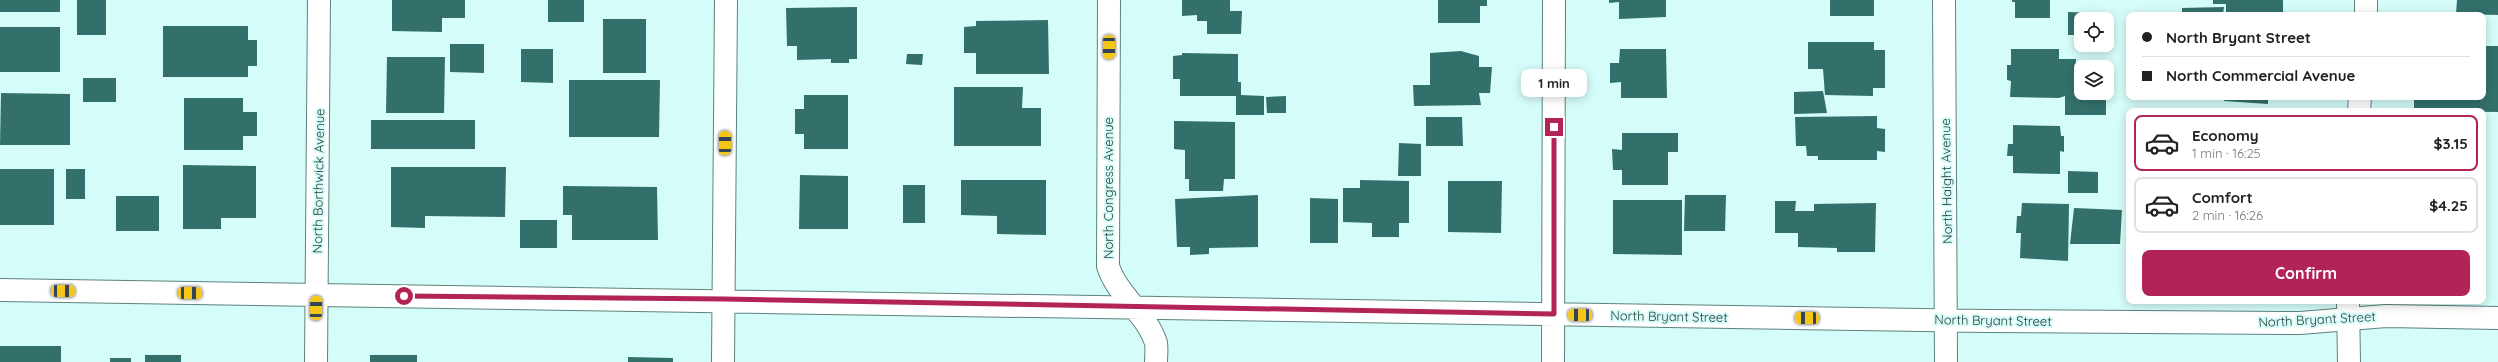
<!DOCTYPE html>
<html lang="en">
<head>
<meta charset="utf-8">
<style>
	body { margin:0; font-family:Quicksand,sans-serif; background:#f6f6f6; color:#222; height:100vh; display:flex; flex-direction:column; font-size:15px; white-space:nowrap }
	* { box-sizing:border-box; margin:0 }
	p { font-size:13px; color:#767676 }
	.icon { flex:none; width:22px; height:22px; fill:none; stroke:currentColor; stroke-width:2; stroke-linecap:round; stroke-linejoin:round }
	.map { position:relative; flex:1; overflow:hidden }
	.drawer { position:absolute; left:2126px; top:108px; width:360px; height:196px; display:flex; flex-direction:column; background:#fff; border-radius:8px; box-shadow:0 2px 10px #0003 }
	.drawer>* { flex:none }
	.hud { position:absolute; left:2126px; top:12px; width:360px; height:88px; border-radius:8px; box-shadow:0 2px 10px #0003; display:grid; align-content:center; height:88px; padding:0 16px; background:#fff }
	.buttons { position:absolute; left:2074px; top:12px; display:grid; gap:8px }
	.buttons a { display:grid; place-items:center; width:40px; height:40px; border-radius:8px; background:#fff; box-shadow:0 2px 10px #0003; font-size:20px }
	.end { position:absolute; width:18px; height:18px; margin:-9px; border:5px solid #b22358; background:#fff; box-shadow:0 0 0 2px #fff }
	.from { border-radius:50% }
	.bubble { position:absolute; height:28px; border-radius:8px; background:#fff; box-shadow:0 2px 10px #0003; font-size:13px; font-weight:700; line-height:28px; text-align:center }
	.car { position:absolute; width:12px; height:24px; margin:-12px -6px; border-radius:5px; box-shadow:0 0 3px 1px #0007; background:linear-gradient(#f5c518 24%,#345 0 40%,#f5c518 0 76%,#345 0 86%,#f5c518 0) }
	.hud b { display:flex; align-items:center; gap:14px; height:38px; font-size:15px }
	.hud b+b { border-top:1px solid #e0e0e0 }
	.hud i { width:10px; height:10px; background:#222 }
	ul { padding:7px 0 0; list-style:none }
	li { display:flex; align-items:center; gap:12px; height:56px; margin:0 8px 6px; padding:0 8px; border:2px solid #e0e0e0; border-radius:8px }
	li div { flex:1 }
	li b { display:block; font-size:15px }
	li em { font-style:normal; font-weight:700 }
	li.on { border-color:#b22358 }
	li>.icon { width:36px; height:36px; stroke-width:1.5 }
	.primary-button { display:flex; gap:8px; margin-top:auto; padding:8px 16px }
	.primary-button a { flex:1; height:46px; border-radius:8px; background:#b22358; color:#fff; font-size:16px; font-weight:700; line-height:46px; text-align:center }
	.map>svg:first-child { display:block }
</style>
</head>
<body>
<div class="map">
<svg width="2498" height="362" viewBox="0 0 2498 362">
	<rect width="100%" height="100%" fill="#d4fcf8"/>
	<!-- building -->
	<path fill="#33706c" d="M0 0H60V12H0Z
		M77 0H106V35H77Z
		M392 0H465V18H442V32L392 31Z
		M548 0H584V22H548Z
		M1182 0H1230V11H1242L1241 34H1207V21H1197V15L1182 16Z
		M1438 0H1487V6H1480V23H1438Z
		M1609 0H1666V17L1619 19V2L1609 3Z
		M1830 0H1874V16H1830Z
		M2012 0H2050V18H2015V2H2012Z
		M2213 0H2283V12H2271V15H2226V4H2213Z
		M2457 0H2498V15L2456 14Z
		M857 7V59H849V63H831V59L797 60V46H787L786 8Z
		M2224 7 2223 15H2182V8Z
		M2068 12 2097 13V19H2081V35H2068Z
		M603 19H646V73H603Z
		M1048 20 1049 74H976V53H964V27L976 26V21Z
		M163 26H248V40H257V66H248V77H163Z
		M0 27H60V72H0Z
		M1808 42H1874V50H1885V88H1873V96L1825 95 1823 69H1808Z
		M450 44H484V73L450 72Z
		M2483 46H2498V112L2414 111V97H2483Z
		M521 49H553V83L521 82Z
		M1620 49H1666L1667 98H1621V82L1610 83V63H1619Z
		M2011 49H2059V59H2076V93L2106 94V115H2065V96L2059 98 2010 97 2011 81 2007 80V65H2011Z
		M1461 51 1479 56V67H1492L1490 93H1479L1481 105 1414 106 1413 85H1430V53Z
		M1182 53 1238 54V82H1241V95L1264 96V115H1236V96H1180V79H1173V56L1182 55Z
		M907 54H923L922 65 906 64Z
		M387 57H445L444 113H386Z
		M83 78H116V102H83Z
		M569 80H660L659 137H569Z
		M954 87H1023L1022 108H1041V146H954Z
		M1823 91 1827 113 1794 114V92Z
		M1 93 70 94V145H0Z
		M804 95H848V149H804V134H795V109H804Z
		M1286 96V113H1267L1266 97Z
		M2224 97H2268V104L2224 101Z
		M184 98H243V112H257V136H243V150H184Z
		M1877 116V128L1885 129V152L1877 151V160H1818V156H1807L1806 146H1796L1795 117Z
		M1426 117H1462L1463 146H1426Z
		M371 120H475V149H371Z
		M1174 121 1235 122V179H1224L1223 191H1189V179H1185V150L1174 149Z
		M2013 125 2060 126 2061 136H2064V152L2060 151V174L2013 173V156H2007L2008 144H2013Z
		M1622 133H1678V152H1668V185H1622V170H1613L1612 149 1622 150Z
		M1399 143 1421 144V176H1398Z
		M183 165 256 166V218H221V229H183Z
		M391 167H506L505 217 425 216V228L391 227Z
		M0 169H54V225H0Z
		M66 169H85V199H66Z
		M2068 171 2098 172V193H2068Z
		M800 175 848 176V229H799Z
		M961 180H1046V235L997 234V216L961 215Z
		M1360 180 1409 181V223H1399V237H1372V223L1343 222V188H1360Z
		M1448 181H1502L1501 233 1448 232Z
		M903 185H925V223H903Z
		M563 186 657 187 658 240H572V215H563Z
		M1258 195V247L1209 248V254L1190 255V247H1177L1175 199Z
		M1685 195H1726L1725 231H1684Z
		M116 196H159V231H116Z
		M1310 198 1338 199V243H1310Z
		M1613 200H1682V255L1613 254Z
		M1775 201H1796L1795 211H1814V204L1876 203 1875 252H1837V248L1798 247V233H1775Z
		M2022 203 2069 204 2068 261 2020 258 2021 233H2016L2017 216H2021Z
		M2074 208 2122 210 2120 244H2070Z
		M520 220H557V248H520Z
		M0 346H61V362H0Z
		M145 355H181V362H145Z
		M370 355H417V362H370Z
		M628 357 673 358V362H628Z
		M110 358H131V362H110Z"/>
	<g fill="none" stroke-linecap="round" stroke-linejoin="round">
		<defs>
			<path id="street" d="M1109 0 1108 266C1117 295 1147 314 1156 343 1157 349 1156 356 1156 362
				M1944 0 1946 362
				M0 290 1986 321 2300 323 2386 316 2498 318
				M316 362 319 0
				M723 362 726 0
				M1553 362 1554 0"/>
			<path id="secondary" d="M2366 15V0
				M2359 111 2360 97
				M2348 301 2349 362"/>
		</defs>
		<!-- street casing -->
		<use href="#street" stroke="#5d827e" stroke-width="24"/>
		<!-- secondary casing -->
		<use href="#secondary" stroke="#5d827e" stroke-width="24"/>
		<!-- street -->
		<use href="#street" stroke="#fff" stroke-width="22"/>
		<!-- secondary -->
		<use href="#secondary" stroke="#fff" stroke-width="22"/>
	</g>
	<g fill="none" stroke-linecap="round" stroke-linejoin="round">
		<!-- route -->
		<path stroke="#b22358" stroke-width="5" d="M404 296 724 299 1554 314V127"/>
	</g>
	<g text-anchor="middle" stroke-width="4" stroke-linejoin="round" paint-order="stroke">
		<!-- street labels -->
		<g font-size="13" fill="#2b3b3a" stroke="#d4fcf8">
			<text transform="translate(318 181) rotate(-89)" y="5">North Borthwick Avenue</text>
			<text transform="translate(1946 181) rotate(-91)" y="5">North Haight Avenue</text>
			<text transform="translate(1108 188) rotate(-90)" y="5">North Congress Avenue</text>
			<text transform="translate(1669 316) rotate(1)" y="5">North Bryant Street</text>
			<text transform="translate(2317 319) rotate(-3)" y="5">North Bryant Street</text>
			<text transform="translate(1993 320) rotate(1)" y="5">North Bryant Street</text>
		</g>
	</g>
</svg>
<div class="buttons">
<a><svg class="icon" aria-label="locate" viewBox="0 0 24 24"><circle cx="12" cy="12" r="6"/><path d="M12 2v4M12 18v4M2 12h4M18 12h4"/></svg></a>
<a><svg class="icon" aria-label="layers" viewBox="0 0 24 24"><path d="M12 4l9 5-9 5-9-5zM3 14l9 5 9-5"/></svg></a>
</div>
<i class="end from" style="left:404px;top:296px"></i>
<i class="end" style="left:1554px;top:127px"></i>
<div class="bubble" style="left:1521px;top:69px;width:66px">1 min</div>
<i class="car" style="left:1109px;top:47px;rotate:180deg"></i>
<i class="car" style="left:725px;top:143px;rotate:0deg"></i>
<i class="car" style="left:63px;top:291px;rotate:91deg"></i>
<i class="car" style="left:190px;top:293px;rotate:91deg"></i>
<i class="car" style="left:316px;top:308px;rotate:1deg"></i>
<i class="car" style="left:1580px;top:315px;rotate:271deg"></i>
<i class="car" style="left:1807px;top:318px;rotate:271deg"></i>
<div class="hud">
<b><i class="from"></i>North Bryant Street</b>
<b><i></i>North Commercial Avenue</b>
</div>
<section class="drawer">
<ul>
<li class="on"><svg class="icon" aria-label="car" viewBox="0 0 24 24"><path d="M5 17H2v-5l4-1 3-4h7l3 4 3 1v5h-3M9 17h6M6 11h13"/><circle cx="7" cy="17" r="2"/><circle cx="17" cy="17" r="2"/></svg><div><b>Economy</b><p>1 min · 16:25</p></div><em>$3.15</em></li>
<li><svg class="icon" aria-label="car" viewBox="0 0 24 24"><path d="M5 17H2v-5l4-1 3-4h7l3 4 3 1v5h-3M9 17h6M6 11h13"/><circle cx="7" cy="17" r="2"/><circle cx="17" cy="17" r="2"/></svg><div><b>Comfort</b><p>2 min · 16:26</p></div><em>$4.25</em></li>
</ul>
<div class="primary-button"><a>Confirm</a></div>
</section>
</div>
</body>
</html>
